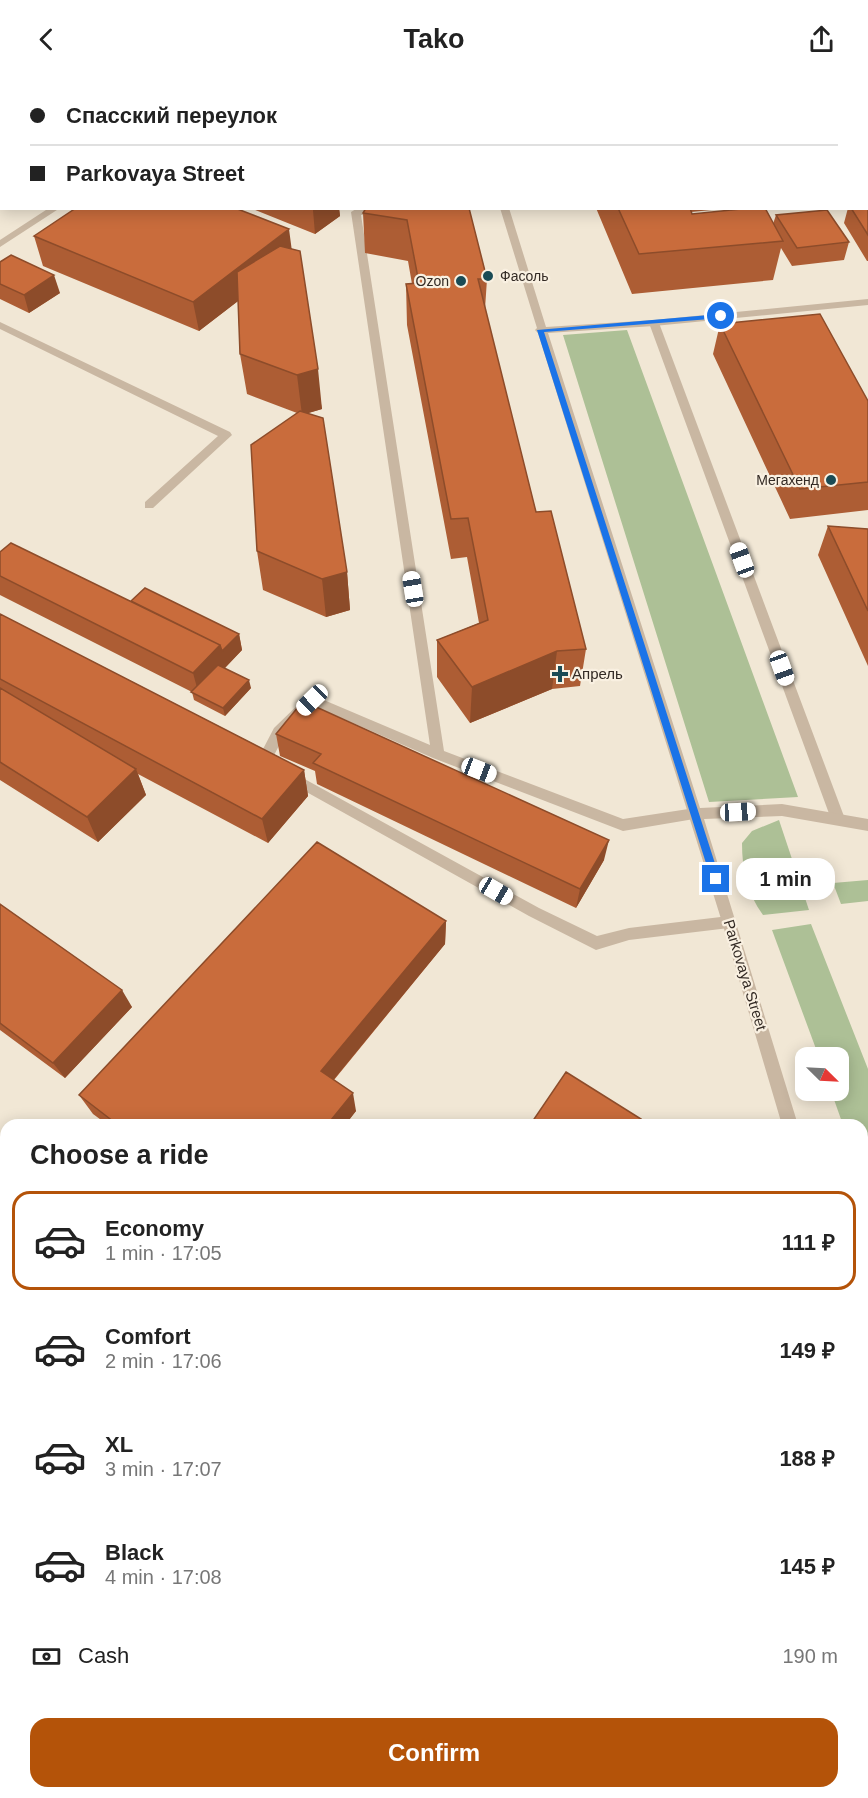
<!DOCTYPE html>
<html lang="en">
<head>
<meta charset="utf-8">
<style>
	body { margin:0; font-family:Helvetica,sans-serif; background:#f6f6f6; color:#222; height:100vh; display:flex; flex-direction:column; font-size:22px; white-space:nowrap }
	* { box-sizing:border-box; margin:0 }
	p { font-size:20px; color:#767676 }
	.icon { flex:none; width:33px; height:33px; fill:none; stroke:currentColor; stroke-width:2; stroke-linecap:round; stroke-linejoin:round }
	.map { position:relative; flex:1; overflow:hidden }
	.drawer { position:absolute; left:0px; top:1041px; width:868px; height:680px; display:flex; flex-direction:column; background:#fff; border-radius:18px 18px 0 0; box-shadow:0 3px 15px #0003 }
	.drawer>* { flex:none }
	.top-card { position:absolute; left:0px; top:0px; width:868px; height:132px; box-shadow:0 3px 15px #0003; display:grid; align-content:center; height:132px; padding:0 30px; background:#fff }
	.needle { width:39px; rotate:114deg }
	.buttons { position:absolute; left:795px; top:969px; display:grid; gap:12px }
	.buttons a { display:grid; place-items:center; width:54px; height:54px; border-radius:12px; background:#fff; box-shadow:0 3px 15px #0003; font-size:30px }
	.end { position:absolute; width:27px; height:27px; margin:-14px; border:8px solid #1a73e8; background:#fff; box-shadow:0 0 0 3px #fff }
	.from { border-radius:50% }
	.bubble { position:absolute; height:42px; border-radius:18px; background:#fff; box-shadow:0 3px 15px #0003; font-size:20px; font-weight:700; line-height:42px; text-align:center }
	.car { position:absolute; width:18px; height:36px; margin:-18px -9px; border-radius:8px; box-shadow:0 0 4px 2px #0007; background:linear-gradient(#fff 24%,#345 0 40%,#fff 0 76%,#345 0 86%,#fff 0) }
	.top-card b { display:flex; align-items:center; gap:21px; height:57px; font-size:22px }
	.top-card b+b { border-top:2px solid #e0e0e0 }
	.top-card i { width:15px; height:15px; background:#222 }
	ul { padding:0; list-style:none }
	li { display:flex; align-items:center; gap:18px; height:99px; margin:0 12px 9px; padding:0 18px; border:3px solid transparent; border-radius:18px }
	li div { flex:1 }
	li b { display:block; font-size:22px }
	li em { font-style:normal; font-weight:700 }
	li.active { border-color:#b45309 }
	li>.icon { width:54px; height:54px; stroke-width:1.5 }
	h2 { padding:0 30px; font-size:27px; line-height:72px }
	.pay { display:flex; align-items:center; gap:15px; height:66px; padding:0 30px; font-size:22px }
	.pay p { margin-inline-start:auto }
	.cta { display:flex; gap:12px; margin-top:auto; padding:12px 30px }
	.cta a { flex:1; height:69px; border-radius:18px; background:#b45309; color:#fff; font-size:24px; font-weight:700; line-height:69px; text-align:center }
	header { display:flex; justify-content:space-between; align-items:center; height:78px; padding:0 30px; background:#fff; font-size:27px; font-weight:700 }
	.map>svg:first-child { display:block }
</style>
</head>
<body>
<header><svg class="icon" aria-label="back" viewBox="0 0 24 24"><path d="M15 5l-7 7 7 7"/></svg>Tako<svg class="icon" aria-label="share" viewBox="0 0 24 24"><path d="M12 15V3M7 8l5-5 5 5M5 13v7h14v-7"/></svg></header>
<div class="map">
<svg width="868" height="1720" viewBox="0 0 868 1720">
	<rect width="100%" height="100%" fill="#f1e7d5"/>
	<!-- green -->
	<path fill="#adc096" d="M627 252 798 719 709 724 563 257Z
		M779 742 809 832 763 837C747 815 742 791 742 765L752 753Z
		M868 802V823L841 826 833 805Z
		M811 846 868 991V1116L863 1101 862 1047H843L831 1013 838 1012V980L819 979 772 852Z"/>
	<g fill="none" stroke-linecap="round" stroke-linejoin="round">
		<!-- service -->
		<path fill="#c9b7a2" fill-rule="evenodd" d="M24 0H33L34 2H25Z
			M62 0H70V2H62Z
			M383 130 387 133 385 135 361 137 444 673 623 741 695 730 700 732 702 736 700 740 623 753 433 680 314 628 284 658 270 685H260L247 675 254 670 262 673 274 650 307 618 312 617 430 667 351 134 356 131Z
			M654 242 659 245 845 741 843 745H833L831 741 649 245Z
			M0 244 230 354 232 357 153 430H145V424L218 358 0 251Z
			M290 693 539 830 597 858 629 850 729 838 734 839 736 844 734 849 729 850 629 862 596 872 529 838 285 702 283 698 285 694Z
			M6 1113V1133L0 1135V1115Z
			M0 1415 6 1418V1442L0 1439Z
			M6 1590V1615L0 1617V1592Z
			M248 1714H273L275 1720H251Z"/>
		<!-- minor -->
		<path fill="#c9b7a2" fill-rule="evenodd" d="M256 0H265L255 2Z
			M454 0H462L463 2H455Z
			M867 73H868V79H867Z
			M49 130H60L0 169V162Z
			M500 130H509L546 249 654 242 868 221V227L654 248 548 255 700 730 782 726 868 741V753L782 738 704 741 798 1047H782L722 844 538 255 535 252 537 250Z
			M862 1277 868 1279V1313L862 1311Z"/>
		<!-- secondary -->
		<path fill="#9c8673" fill-rule="evenodd" d="M0 1087 6 1089V1108L0 1106Z
			M792 1714H819L821 1720H795Z"/>
	</g>
	<!-- wall -->
	<path fill="#ad5d34" d="M123 0H202L200 2H128Z
		M676 0H793L792 2H676Z
		M793 0H868V6H867V2H794Z
		M867 11H868V46L867 45Z
		M867 80H868V118H867Z
		M868 126V183H867L844 145 848 130H867Z
		M250 130H339L340 138 315 156Z
		M469 130 487 201 485 231 536 434 586 571 580 608 552 611 470 645 437 599V562L479 545 467 479 451 481 407 247 406 206H412L408 183 365 175 363 135Z
		M596 130H732L691 134 692 136 773 146 776 137 849 164 844 182 792 188 781 170 773 202 632 216Z
		M34 158 291 171 322 331 308 335 347 494 350 532 326 539 263 512 257 473 297 335 247 316 240 276 238 223 199 253 43 188Z
		M0 184 60 215 29 235 0 221Z
		M720 246 868 323V432L790 441 713 276Z
		M828 448 868 451V588L818 477Z
		M0 474 131 523 239 556 242 572 225 590 251 610 225 638 194 622 192 614 0 517Z
		M0 536 304 692 308 718 268 765 138 696 146 717 98 764 0 702Z
		M276 656 604 782 576 830 317 706 315 693 280 678Z
		M0 826 132 929 65 1000 0 952Z
		M446 843 445 866 334 1002 356 1033 345 1047H108L93 1036 79 1017Z"/>
	<!-- shaded-wall -->
	<path fill="#8d4c2a" d="M171 0H202L200 2H168Z
		M2 71V82L0 83V72Z
		M315 130H339L340 138 315 156 313 132Z
		M289 151 293 181 199 253 193 224Z
		M54 197 60 215 29 235 24 217Z
		M318 291 322 331 302 337 297 297Z
		M347 494 350 532 326 539 322 501Z
		M239 556 242 572 199 617 193 595 220 567Z
		M557 573 552 611 470 645 472 609Z
		M249 602 251 610 225 638 223 630Z
		M136 691 146 717 98 764 87 739Z
		M304 692 308 718 268 765 262 741Z
		M609 762 604 782 576 830 580 811Z
		M446 843 445 866 325 1012 321 993Z
		M122 912 132 929 65 1000 53 985Z
		M353 1015 356 1033 345 1047H327Z
		M0 1620 6 1627V1672L0 1664Z
		M40 1714H77L81 1720H44Z"/>
	<!-- building -->
	<path fill="#c96c3c" stroke="#8d4c2a" stroke-width="1.5" d="M151 0H171L168 2H155Z
		M275 0H389L397 2H280Z
		M561 0H664L665 2H561Z
		M688 0H727L708 2H689Z
		M0 63 2 64V71L0 72Z
		M867 80H868V101H867Z
		M2 91V109H0V92Z
		M867 126H868V157L851 130H867Z
		M76 130H235L289 151 193 224 34 158Z
		M366 130H469L487 201H478L536 434 551 433 586 571 557 573 472 609 437 562 488 542 468 440 451 441 406 206 419 205 407 142 363 135Z
		M618 130H690L692 136 751 130H765L783 163 639 176Z
		M827 132 849 164 797 170 776 137Z
		M280 168 300 173 318 291 297 297 240 276 237 194Z
		M11 177 54 197 24 217 0 206V184Z
		M820 236 868 323V404L800 411 720 246Z
		M300 333 323 340 347 494 322 501 257 473 251 367Z
		M828 448 868 451V533Z
		M11 465 220 567 193 595 0 498V474Z
		M145 510 239 556 222 573 220 567 131 523Z
		M0 536 304 692 262 741 0 601Z
		M218 587 249 602 223 630 191 614Z
		M0 610 136 691 87 739 0 684Z
		M303 623 609 762 580 811 313 685 321 676 276 656Z
		M317 764 446 843 321 993 353 1015 327 1047H118L79 1017Z
		M0 826 122 912 53 985 0 945Z
		M566 994 641 1041 637 1047H530Z
		M0 1664 6 1672V1714H40L44 1720H0Z"/>
	<!-- route -->
	<path fill="#1a73e8" d="M721 236 723 240 544 254 720 801 716 805 711 801 537 252Z"/>
	<!-- markers -->
	<g fill="#1a4b55" stroke="#f9f0e1" stroke-width="2">
		<circle cx="488" cy="198" r="6"/>
		<circle cx="461" cy="203" r="6"/>
		<circle cx="831" cy="402" r="6"/>
		<path d="M557 587h6v6h6v6h-6v6h-6v-6h-6v-6h6z"/>
	</g>
	<g text-anchor="middle" stroke-width="4.5" stroke-linejoin="round" paint-order="stroke">
		<!-- far-poi labels -->
		<g font-size="14" fill="#332a24" stroke="#f9f0e1" text-anchor="end">
			<text x="500" y="203" text-anchor="start">Фасоль</text>
			<text x="449" y="208">Ozon</text>
			<text x="819" y="407">Мегахенд</text>
		</g>
		<!-- poi labels -->
		<g font-size="15" fill="#332a24" stroke="#f9f0e1" text-anchor="start">
			<text x="572" y="601">Апрель</text>
		</g>
		<!-- street labels -->
		<g font-size="15" fill="#332a24" stroke="#f9f0e1">
			<text transform="translate(745 897) rotate(73)" y="5">Parkovaya Street</text>
		</g>
	</g>
</svg>
<div class="buttons">
<a><svg class="needle" viewBox="-14 -14 28 28"><path d="M0-13l5 13h-10z" fill="#e53935"/><path d="M0 13l5-13h-10z" fill="#767676"/></svg></a>
</div>
<i class="end from" style="left:721px;top:238px"></i>
<i class="end" style="left:716px;top:801px"></i>
<div class="bubble" style="left:736px;top:780px;width:99px">1 min</div>
<i class="car" style="left:742px;top:482px;rotate:340deg"></i>
<i class="car" style="left:413px;top:511px;rotate:351deg"></i>
<i class="car" style="left:782px;top:590px;rotate:160deg"></i>
<i class="car" style="left:312px;top:622px;rotate:226deg"></i>
<i class="car" style="left:479px;top:692px;rotate:111deg"></i>
<i class="car" style="left:738px;top:734px;rotate:87deg"></i>
<i class="car" style="left:496px;top:813px;rotate:120deg"></i>
<div class="top-card">
<b><i class="from"></i>Спасский переулок</b>
<b><i></i>Parkovaya Street</b>
</div>
<section class="drawer">
<h2>Choose a ride</h2>
<ul>
<li class="active"><svg class="icon" aria-label="car" viewBox="0 0 24 24"><path d="M5 17H2v-5l4-1 3-4h7l3 4 3 1v5h-3M9 17h6M6 11h13"/><circle cx="7" cy="17" r="2"/><circle cx="17" cy="17" r="2"/></svg><div><b>Economy</b><p>1 min · 17:05</p></div><em>111 ₽</em></li>
<li><svg class="icon" aria-label="car" viewBox="0 0 24 24"><path d="M5 17H2v-5l4-1 3-4h7l3 4 3 1v5h-3M9 17h6M6 11h13"/><circle cx="7" cy="17" r="2"/><circle cx="17" cy="17" r="2"/></svg><div><b>Comfort</b><p>2 min · 17:06</p></div><em>149 ₽</em></li>
<li><svg class="icon" aria-label="car" viewBox="0 0 24 24"><path d="M5 17H2v-5l4-1 3-4h7l3 4 3 1v5h-3M9 17h6M6 11h13"/><circle cx="7" cy="17" r="2"/><circle cx="17" cy="17" r="2"/></svg><div><b>XL</b><p>3 min · 17:07</p></div><em>188 ₽</em></li>
<li><svg class="icon" aria-label="car" viewBox="0 0 24 24"><path d="M5 17H2v-5l4-1 3-4h7l3 4 3 1v5h-3M9 17h6M6 11h13"/><circle cx="7" cy="17" r="2"/><circle cx="17" cy="17" r="2"/></svg><div><b>Black</b><p>4 min · 17:08</p></div><em>145 ₽</em></li>
</ul>
<div class="pay"><svg class="icon" aria-label="cash" viewBox="0 0 24 24"><path d="M3 7h18v10H3z"/><circle cx="12" cy="12" r="2"/></svg>Cash<p>190 m</p></div>
<div class="cta"><a>Confirm</a></div>
</section>
</div>
</body>
</html>
